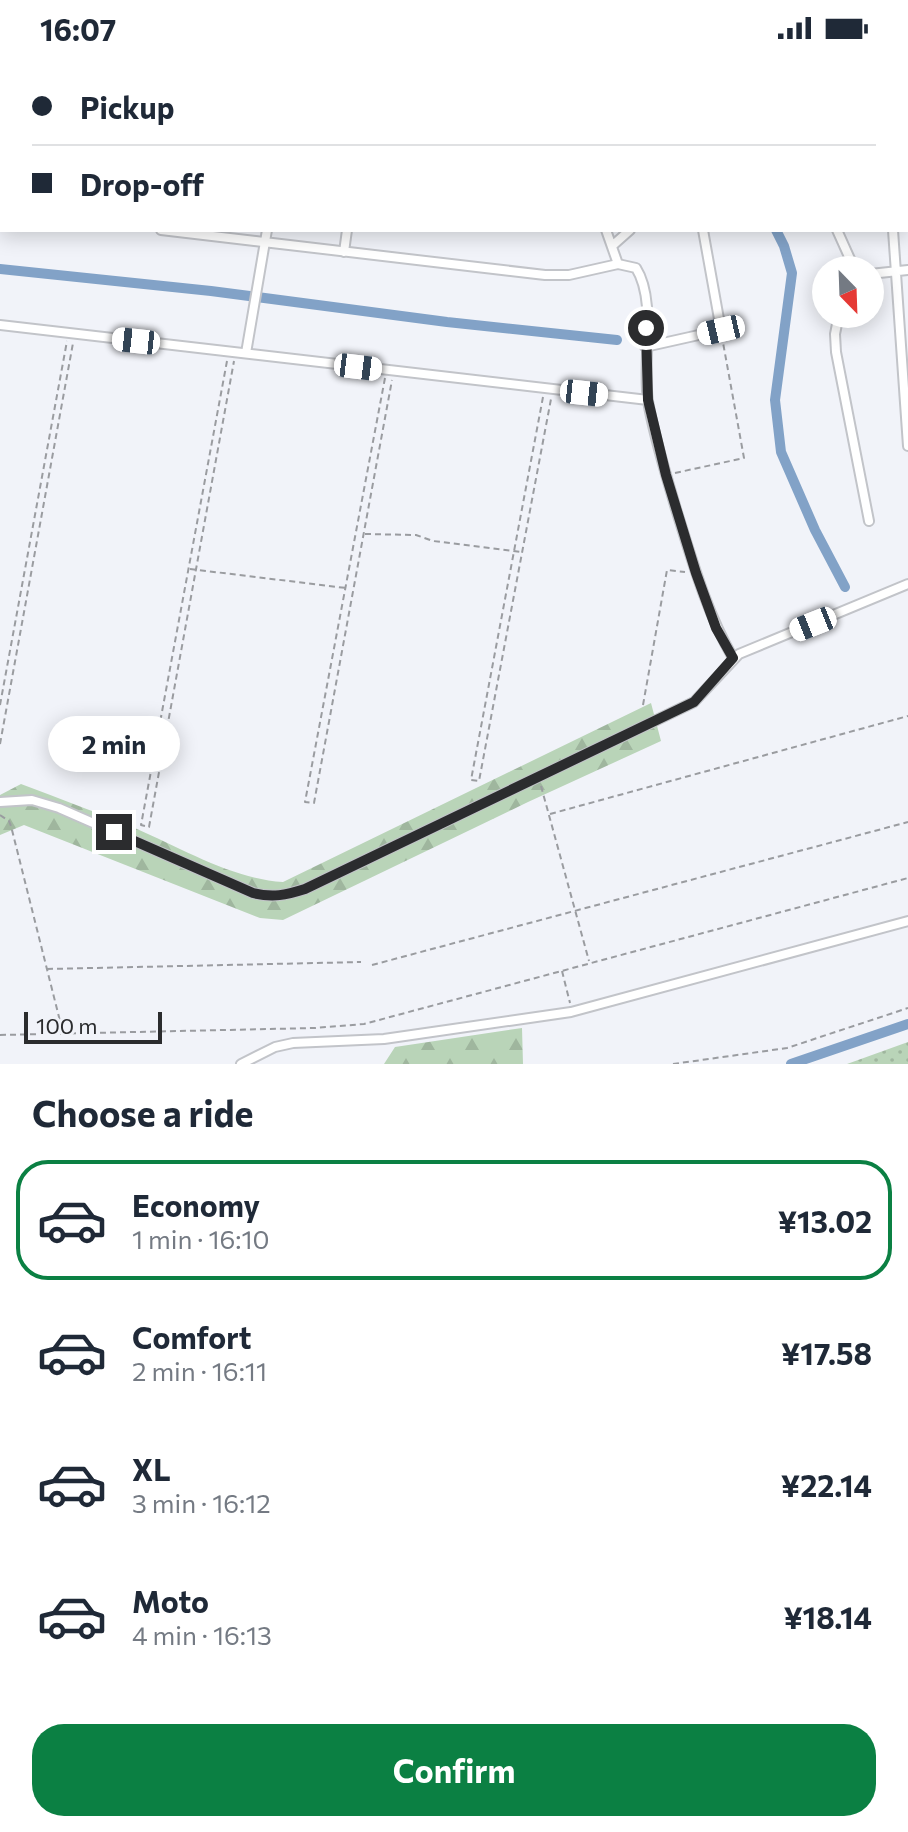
<!DOCTYPE html>
<html lang="en">
<head>
<meta charset="utf-8">
<style>
	body { margin:0; font-family:Commissioner,sans-serif; background:#f2f2f3; color:#1f2937; height:100vh; display:flex; flex-direction:column; font-size:30px; white-space:nowrap }
	* { box-sizing:border-box; margin:0 }
	p { font-size:26px; color:#747a83 }
	.icon { flex:none; width:44px; height:44px; fill:none; stroke:currentColor; stroke-width:2; stroke-linecap:round; stroke-linejoin:round }
	.map { position:relative; height:1008px; overflow:hidden }
	.drawer { display:flex; flex-direction:column; background:#fff; flex:1 }
	.drawer>* { flex:none }
	.top-card { position:absolute; left:0px; top:0px; width:908px; height:176px; box-shadow:0 4px 20px #0003; display:grid; align-content:center; height:176px; padding:0 32px; background:#fff }
	.needle { width:52px; rotate:157deg }
	.buttons { position:absolute; left:812px; top:200px; display:grid; gap:16px }
	.buttons a { display:grid; place-items:center; width:72px; height:72px; border-radius:50%; background:#fff; box-shadow:0 4px 20px #0003; font-size:40px }
	.scale { position:absolute; left:24px; bottom:20px; width:138px; box-sizing:border-box; padding-left:8px; border:4px solid #2b2c2e; border-top:0; font-size:22px; line-height:28px; white-space:nowrap; color:#2b2c2e; -webkit-text-stroke:6px #f1f3f9; paint-order:stroke }
	.end { position:absolute; width:36px; height:36px; margin:-18px; border:10px solid #2b2c2e; background:#fff; box-shadow:0 0 0 4px #fff }
	.from { border-radius:50% }
	.bubble { position:absolute; height:56px; border-radius:28px; background:#fff; box-shadow:0 4px 20px #0003; font-size:26px; font-weight:700; line-height:56px; text-align:center }
	.car { position:absolute; width:24px; height:48px; margin:-24px -12px; border-radius:10px; box-shadow:0 0 6px 2px #0007; background:linear-gradient(#fff 24%,#345 0 40%,#fff 0 76%,#345 0 86%,#fff 0) }
	.top-card b { display:flex; align-items:center; gap:28px; height:76px; font-size:30px }
	.top-card b+b { border-top:2px solid #e0e1e3 }
	.top-card i { width:20px; height:20px; background:#1f2937 }
	ul { padding:0; list-style:none }
	li { display:flex; align-items:center; gap:24px; height:120px; margin:0 16px 12px; padding:0 16px; border:4px solid transparent; border-radius:32px }
	li div { flex:1 }
	li b { display:block; font-size:30px }
	li em { font-style:normal; font-weight:700 }
	li.on { border-color:#0b8043 }
	li>.icon { width:72px; height:72px; stroke-width:1.5 }
	h2 { padding:0 32px; font-size:36px; line-height:96px }
	.primary-button { display:flex; gap:16px; margin-top:auto; padding:16px 32px }
	.primary-button a { flex:1; height:92px; border-radius:32px; background:#0b8043; color:#fff; font-size:32px; font-weight:700; line-height:92px; text-align:center }
	.status { display:flex; justify-content:space-between; align-items:center; height:56px; padding:0 40px; background:#fff; direction:ltr }
	.status svg { height:22px; fill:currentColor }
	.map>svg:first-child { display:block }
</style>
</head>
<body>
<div class="status"><b>16:07</b><svg viewBox="0 0 49 12"><path d="M0 12V9h3v3zM5 12V6h3v6zM10 12V3h3v9zM15 12V0h3v12zM26 1h20v11H26zM47 4h2v5h-2z"/></svg></div>
<div class="map">
<svg width="908" height="1008" viewBox="0 0 908 1008">
	<defs>
		<pattern id="grass-dots" width="8" height="8" patternUnits="userSpaceOnUse" patternTransform="scale(2)"><rect width="8" height="8" fill="#b9d4b8"/><path d="M2 2h.1M6 6h.1" fill="none" stroke="#9fb69e" stroke-width="1.8" stroke-linecap="round"/></pattern>
		<pattern id="forest-firs" width="22" height="20" patternUnits="userSpaceOnUse" patternTransform="scale(2)"><rect width="22" height="20" fill="#b9d4b8"/><path d="M5 1l3.5 6h-7zM16 11l3.5 6h-7z" fill="#9fb69e"/></pattern>
	</defs>
	<rect width="100%" height="100%" fill="#f1f3f9"/>
	<!-- grass -->
	<path fill="url(#grass-dots)" d="M908 986V1008H847Z"/>
	<!-- forest -->
	<path fill="url(#forest-firs)" d="M651 647 661 685 528 746 283 864 260 862 24 769 0 779V739L21 728C60 743 99 757 137 773 183 793 233 823 283 826Z
		M522 972 523 1008H384L395 991Z"/>
	<g fill="none" stroke-linecap="round" stroke-linejoin="round">
		<!-- canal -->
		<path stroke="#82a2c7" stroke-width="10" d="M640 0 642 2
			M776 174 784 190 792 217 775 344 781 396 815 474 845 531
			M0 213 211 235 447 266 617 284
			M791 1008 908 968"/>
		<defs>
			<path id="service" d="M906 106H908
				M906 161H908"/>
			<path id="minor" d="M155 0 159 2
				M764 0 765 2
				M884 0V2
				M217 2 218 0
				M604 2 605 0
				M0 154 2 155
				M161 174 545 219H569L618 208 636 212C657 245 642 306 648 345 654 381 666 418 676 453 692 504 706 555 733 602
				M606 174 618 208
				M837 174 855 214
				M893 174 908 390
				M612 190 630 174
				M344 196 347 174
				M870 218 908 214
				M839 258 835 278 836 296 869 465
				M0 269 648 344
				M645 291 721 274 703 174
				M246 297 267 174
				M0 746 32 744 59 752 253 837C273 842 286 839 305 833L694 646 739 598 908 528
				M241 1008 275 991 293 987 384 983 571 956 908 865"/>
		</defs>
		<!-- service casing -->
		<use href="#service" stroke="#c2c4c9" stroke-width="8"/>
		<!-- minor casing -->
		<use href="#minor" stroke="#c2c4c9" stroke-width="12"/>
		<!-- path -->
		<path stroke="#9a9ca0" stroke-width="2" stroke-dasharray="6 4" stroke-linecap="butt" d="M227 305 141 769 149 771 234 305
			M385 322 305 746 314 747 392 324
			M543 341 471 724 479 725 551 343
			M675 417 744 402 722 281
			M365 478 416 479 433 485 521 496
			M190 513 346 532
			M0 649 67 285
			M643 649 667 514 685 516
			M0 688 73 287
			M541 730 589 905
			M550 758 908 660
			M0 759 9 765 11 770 63 977
			M372 909 908 766
			M47 913 361 906
			M562 915 570 947
			M0 979 315 972 364 968 908 822
			M673 1008 787 992 908 952"/>
		<!-- service -->
		<use href="#service" stroke="#fff" stroke-width="4"/>
		<!-- minor -->
		<use href="#minor" stroke="#fff" stroke-width="8"/>
	</g>
	<g fill="none" stroke-linecap="round" stroke-linejoin="round">
		<!-- route -->
		<path stroke="#2b2c2e" stroke-width="10" d="M114 776 253 837C273 842 286 839 305 833L694 646 733 602 716 572 696 517 666 419 648 344 646 272"/>
	</g>
</svg>
<div class="buttons">
<a><svg class="needle" viewBox="-14 -14 28 28"><path d="M0-13l5 13h-10z" fill="#e53935"/><path d="M0 13l5-13h-10z" fill="#747a83"/></svg></a>
</div>
<div class="scale">100 m</div>
<i class="end from" style="left:646px;top:272px"></i>
<i class="end" style="left:114px;top:776px"></i>
<div class="bubble" style="left:48px;top:660px;width:132px">2 min</div>
<i class="car" style="left:721px;top:274px;rotate:257deg"></i>
<i class="car" style="left:136px;top:285px;rotate:276deg"></i>
<i class="car" style="left:358px;top:311px;rotate:97deg"></i>
<i class="car" style="left:584px;top:337px;rotate:96deg"></i>
<i class="car" style="left:813px;top:568px;rotate:248deg"></i>
<div class="top-card">
<b><i class="from"></i>Pickup</b>
<b><i></i>Drop-off</b>
</div>
</div>
<section class="drawer">
<h2>Choose a ride</h2>
<ul>
<li class="on"><svg class="icon" aria-label="car" viewBox="0 0 24 24"><path d="M5 17H2v-5l4-1 3-4h7l3 4 3 1v5h-3M9 17h6M6 11h13"/><circle cx="7" cy="17" r="2"/><circle cx="17" cy="17" r="2"/></svg><div><b>Economy</b><p>1 min · 16:10</p></div><em>¥13.02</em></li>
<li><svg class="icon" aria-label="car" viewBox="0 0 24 24"><path d="M5 17H2v-5l4-1 3-4h7l3 4 3 1v5h-3M9 17h6M6 11h13"/><circle cx="7" cy="17" r="2"/><circle cx="17" cy="17" r="2"/></svg><div><b>Comfort</b><p>2 min · 16:11</p></div><em>¥17.58</em></li>
<li><svg class="icon" aria-label="car" viewBox="0 0 24 24"><path d="M5 17H2v-5l4-1 3-4h7l3 4 3 1v5h-3M9 17h6M6 11h13"/><circle cx="7" cy="17" r="2"/><circle cx="17" cy="17" r="2"/></svg><div><b>XL</b><p>3 min · 16:12</p></div><em>¥22.14</em></li>
<li><svg class="icon" aria-label="car" viewBox="0 0 24 24"><path d="M5 17H2v-5l4-1 3-4h7l3 4 3 1v5h-3M9 17h6M6 11h13"/><circle cx="7" cy="17" r="2"/><circle cx="17" cy="17" r="2"/></svg><div><b>Moto</b><p>4 min · 16:13</p></div><em>¥18.14</em></li>
</ul>
<div class="primary-button"><a>Confirm</a></div>
</section>
</body>
</html>
